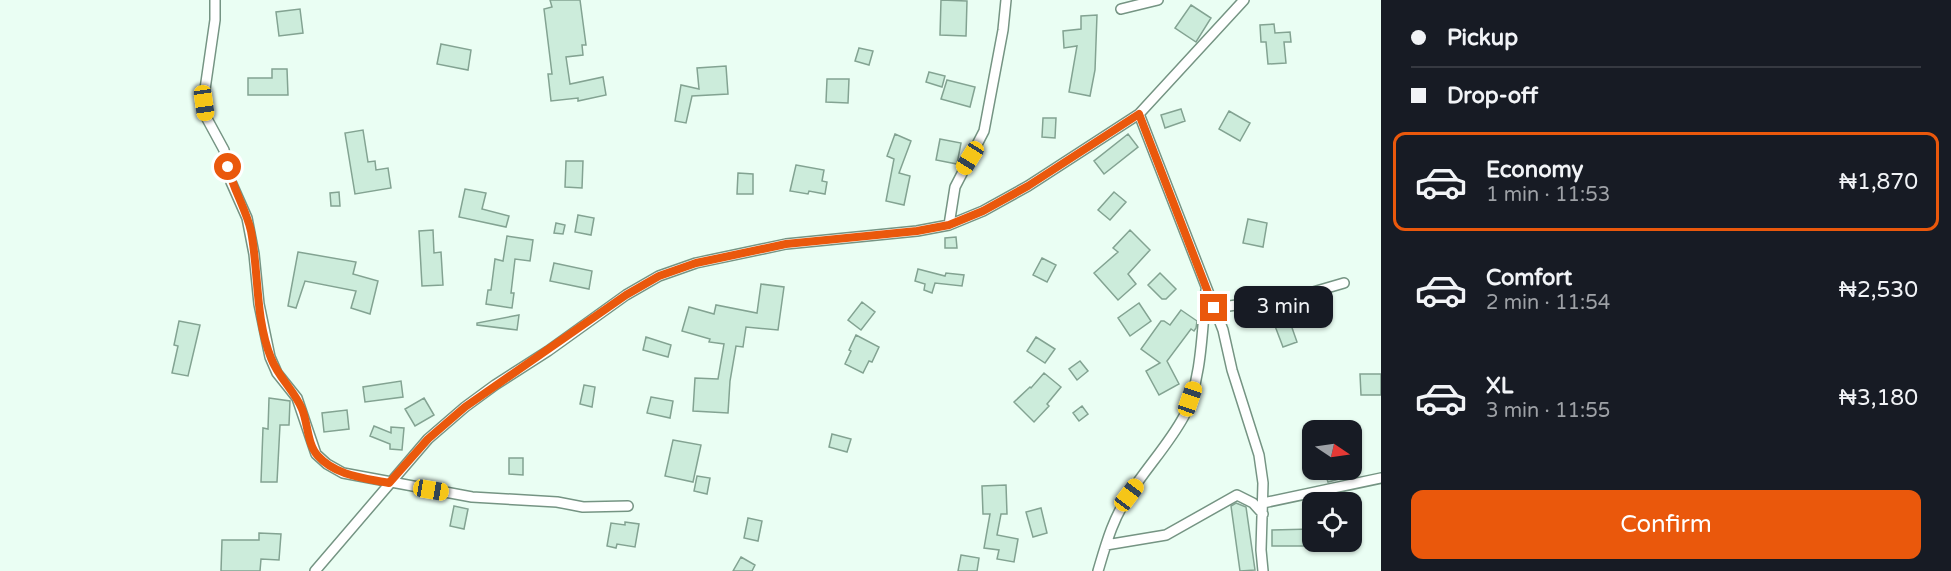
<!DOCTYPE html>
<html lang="en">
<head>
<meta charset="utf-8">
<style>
	body { margin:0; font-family:"Varela Round",sans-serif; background:#242831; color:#f1f3f6; height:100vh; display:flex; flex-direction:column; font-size:22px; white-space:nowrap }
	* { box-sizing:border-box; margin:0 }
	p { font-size:20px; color:#9ea1a6 }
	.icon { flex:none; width:33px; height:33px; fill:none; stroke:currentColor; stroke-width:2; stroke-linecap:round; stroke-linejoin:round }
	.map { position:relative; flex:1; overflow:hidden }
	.drawer { display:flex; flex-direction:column; background:#171b24; width:570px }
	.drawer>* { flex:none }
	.guide { display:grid; align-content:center; height:132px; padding:0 30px; background:#171b24 }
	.needle { width:39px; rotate:103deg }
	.tools { position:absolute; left:1302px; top:420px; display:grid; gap:12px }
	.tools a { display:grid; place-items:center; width:60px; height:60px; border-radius:12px; background:#171b24; box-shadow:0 2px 4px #0004; font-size:30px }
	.end { position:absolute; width:27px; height:27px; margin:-14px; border:8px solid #ea580c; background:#fff; box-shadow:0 0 0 3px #fff }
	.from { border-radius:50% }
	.bubble { position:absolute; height:42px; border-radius:12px; background:#171b24; box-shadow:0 2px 4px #0004; font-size:20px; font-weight:600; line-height:42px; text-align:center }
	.car { position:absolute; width:18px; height:36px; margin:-18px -9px; border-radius:8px; box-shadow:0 0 4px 2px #0007; background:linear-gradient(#f5c518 24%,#345 0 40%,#f5c518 0 76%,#345 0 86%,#f5c518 0) }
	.guide b { display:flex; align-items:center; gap:21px; height:57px; font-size:22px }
	.guide b+b { border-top:2px solid #363941 }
	.guide i { width:15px; height:15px; background:#f1f3f6 }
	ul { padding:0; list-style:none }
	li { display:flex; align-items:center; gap:18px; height:99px; margin:0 12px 9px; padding:0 18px; border:3px solid transparent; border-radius:12px }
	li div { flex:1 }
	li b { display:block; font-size:22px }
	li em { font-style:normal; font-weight:600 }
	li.selected { border-color:#ea580c }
	li>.icon { width:54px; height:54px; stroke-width:1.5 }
	.action { display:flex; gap:12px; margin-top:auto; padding:12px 30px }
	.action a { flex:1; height:69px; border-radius:12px; background:#ea580c; color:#fff; font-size:24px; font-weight:600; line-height:69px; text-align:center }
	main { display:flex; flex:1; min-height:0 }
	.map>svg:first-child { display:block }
</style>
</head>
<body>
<main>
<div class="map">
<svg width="1381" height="571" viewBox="0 0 1381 571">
	<rect width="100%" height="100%" fill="#eafef3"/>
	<!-- building -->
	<path fill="#ccecdb" stroke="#83a392" stroke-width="1.5" d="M550 0H580L586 45H582L583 55 566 57 570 84 603 77 606 95 578 101V98L551 101 548 74H552L544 9 552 7Z
		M941 0 967 1 966 36 940 35Z
		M1191 5 1211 18 1196 42 1175 28Z
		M300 9 303 33 279 36 276 12Z
		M1097 15 1095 70 1090 96 1069 92 1077 46 1064 48 1063 31 1081 29V16Z
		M1274 24 1275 33 1290 32 1291 42H1284L1286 63 1268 64 1266 42H1261L1260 25Z
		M441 44 471 50 468 70 437 64Z
		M859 48 873 51 869 65 855 61Z
		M726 66 728 94 692 96 686 123 675 121 681 85 699 89 697 68Z
		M272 69H287L288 95H248V78H272Z
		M929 72 945 76 942 87 926 82Z
		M827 79H849L848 103 826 102Z
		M947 80 975 87 970 107 941 99Z
		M1181 109 1185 121 1165 128 1161 115Z
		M1229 111 1250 123 1240 141 1219 129Z
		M1043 118H1056L1055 138 1042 137Z
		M363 130 368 162 375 161 376 170 388 168 391 188 355 194 345 133Z
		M895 134 911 141 899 173 910 176 904 205 886 201 894 159 887 156Z
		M1128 134 1138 147 1104 174 1094 161Z
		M940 139 961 143 957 164 936 160Z
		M566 161H583L582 188 565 187Z
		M796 165 824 170 822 181 827 182 825 194 809 191 808 194 790 191Z
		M738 173 753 174V194H737Z
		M465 189 486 193 482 209 509 216 506 227 459 217Z
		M339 192 340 206H331L330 193Z
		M1114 192 1126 202 1110 220 1098 210Z
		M578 215 594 218 591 235 575 232Z
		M1248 219 1267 223 1263 247 1243 243Z
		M556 223 565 225 563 234 554 233Z
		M433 230 434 253 441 252 443 285 422 286 419 231Z
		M1130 230 1150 250 1128 274 1136 284 1118 300 1094 273 1118 252 1113 248Z
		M507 236 533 240 530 261 515 259 511 293H514L512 308 486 304 488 290H491L495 259 503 261Z
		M956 237 957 248H945V238Z
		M298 252 356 262 353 274 378 281 370 314 351 308 356 291 305 281 296 308 288 306Z
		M1042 258 1056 265 1047 282 1033 275Z
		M554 263 592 271 589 289 550 281Z
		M918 269 945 276 946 273 964 275 962 286 935 283 932 293 924 290 925 284 915 281Z
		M1160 273 1176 289 1166 299H1162L1148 285Z
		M761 284 784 287 778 330 746 327 743 347 736 346 730 381 728 413 693 411 695 378 718 379 724 344 709 342 710 339 682 331 689 307 714 314 716 305 757 313Z
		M862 302 875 312 861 330 848 320Z
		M1139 303 1151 321 1130 336 1118 318Z
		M1296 304 1300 319 1290 322 1297 342 1283 347 1275 326H1274L1268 308Z
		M1181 310 1197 321 1196 328 1194 331 1191 329 1167 361 1179 384 1159 395 1146 371 1160 363 1141 349 1161 321H1164L1170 325Z
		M519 315 517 330 477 325V323Z
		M179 321 200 325 188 376 172 373 178 346 174 345Z
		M856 335 879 347 872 362 869 361 863 373 845 364 851 351 849 350Z
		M646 337 671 345 668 357 643 350Z
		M1036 337 1055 349 1045 363 1027 351Z
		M1080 361 1088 371 1077 380 1069 369Z
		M1044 373 1061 387 1047 404 1049 406 1034 422 1014 402 1030 387 1031 388Z
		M1360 374H1381V395H1361Z
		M401 381 403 397 365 402 363 387Z
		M584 385 595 387 592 407 580 404Z
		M651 397 673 401 670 418 647 413Z
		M269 398 290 401 289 425H280L277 482H261L263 428 268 429Z
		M424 398 434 415 415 426 405 409Z
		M1082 406 1088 414 1079 421 1073 413Z
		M347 410 349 429 324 432 322 413Z
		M374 426 391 433V427L404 428 402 450 390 449V444L370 436Z
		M832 434 851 439 847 452 829 447Z
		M673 440 701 445 693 482 665 476Z
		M509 458H523V475L509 474Z
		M1324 470H1345L1347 477 1328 482Z
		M697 476 710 478 707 494 694 491Z
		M1006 485 1007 514H1001L997 535 1018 539 1014 562 997 559 999 550 984 548 990 514H983L982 486Z
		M1236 503 1246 507 1255 570 1240 571 1231 506Z
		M454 506 468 509 464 529 450 526Z
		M1041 508 1047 533 1033 537 1026 512Z
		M748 518 762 521 758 541 744 538Z
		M625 522 639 524 635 547 617 544 616 548 607 546 611 523 625 525Z
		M1312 529V546H1272V530Z
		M259 533 281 534 279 560 261 559 260 571H221L222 540H259Z
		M961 555 979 558 977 571H958Z
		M741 557 755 565 752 571H733Z"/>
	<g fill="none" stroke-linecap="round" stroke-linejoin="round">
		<defs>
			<path id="minor" d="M215 0V20L203 103 205 115 224 150 231 182 247 218 254 254 259 304 270 357 277 373 297 398 316 454 327 464 343 473 472 497 557 502 583 507 628 506
				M1121 9 1158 0
				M1139 114 1223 330 1232 370 1259 455 1263 483 1261 550 1263 571
				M949 225 955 187 984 131 1003 30 1006 0
				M1214 308 1296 297 1344 283
				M1263 503 1381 478
				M1106 545 1166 535 1237 495 1253 503 1263 514
				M315 571 428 439 465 407 495 385 548 351 626 295 659 276 696 263 786 244 917 231 949 225 983 211 1028 186 1139 114 1244 0
				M1098 571C1106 544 1113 518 1129 495 1146 468 1169 444 1184 416 1202 380 1202 329 1206 290"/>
		</defs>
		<!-- minor casing -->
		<use href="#minor" stroke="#759483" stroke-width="12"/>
		<!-- minor -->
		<use href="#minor" stroke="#fff" stroke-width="9"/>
	</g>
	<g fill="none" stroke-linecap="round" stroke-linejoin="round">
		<!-- route -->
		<path stroke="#ea580c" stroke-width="8" d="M228 167C233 189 246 209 251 231 259 273 255 318 271 358 278 377 294 390 302 409 308 423 307 444 318 456 336 476 365 478 389 483L428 439 465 407 626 295 659 276 696 263 786 244 917 231 949 225 983 211 1028 186 1139 114 1214 308"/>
	</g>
</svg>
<div class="tools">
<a><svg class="needle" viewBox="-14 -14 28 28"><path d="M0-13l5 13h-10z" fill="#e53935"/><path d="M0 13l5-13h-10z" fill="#9ea1a6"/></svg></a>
<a><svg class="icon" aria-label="locate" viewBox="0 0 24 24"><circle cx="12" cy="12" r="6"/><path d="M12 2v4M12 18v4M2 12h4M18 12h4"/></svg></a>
</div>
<i class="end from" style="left:228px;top:167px"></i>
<i class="end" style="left:1214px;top:308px"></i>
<div class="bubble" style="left:1234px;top:286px;width:99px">3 min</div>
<i class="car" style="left:204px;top:103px;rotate:172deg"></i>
<i class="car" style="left:970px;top:158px;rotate:212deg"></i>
<i class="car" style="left:1190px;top:399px;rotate:19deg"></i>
<i class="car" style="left:431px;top:490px;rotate:100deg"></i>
<i class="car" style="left:1129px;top:495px;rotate:37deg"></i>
</div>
<section class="drawer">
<div class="guide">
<b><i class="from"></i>Pickup</b>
<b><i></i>Drop-off</b>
</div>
<ul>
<li class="selected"><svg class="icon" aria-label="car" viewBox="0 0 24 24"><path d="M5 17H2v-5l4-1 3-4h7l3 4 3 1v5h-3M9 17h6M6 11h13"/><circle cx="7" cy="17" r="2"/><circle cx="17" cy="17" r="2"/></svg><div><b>Economy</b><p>1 min · 11:53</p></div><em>₦1,870</em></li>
<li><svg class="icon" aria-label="car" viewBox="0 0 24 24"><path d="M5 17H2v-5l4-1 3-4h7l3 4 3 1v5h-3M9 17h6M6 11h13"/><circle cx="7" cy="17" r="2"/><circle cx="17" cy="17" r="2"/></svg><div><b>Comfort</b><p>2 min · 11:54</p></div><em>₦2,530</em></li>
<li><svg class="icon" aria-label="car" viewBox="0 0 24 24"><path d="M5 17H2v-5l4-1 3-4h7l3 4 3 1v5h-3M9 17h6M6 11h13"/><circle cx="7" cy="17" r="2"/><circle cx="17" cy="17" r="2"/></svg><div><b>XL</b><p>3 min · 11:55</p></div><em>₦3,180</em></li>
</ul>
<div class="action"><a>Confirm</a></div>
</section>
</main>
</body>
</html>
